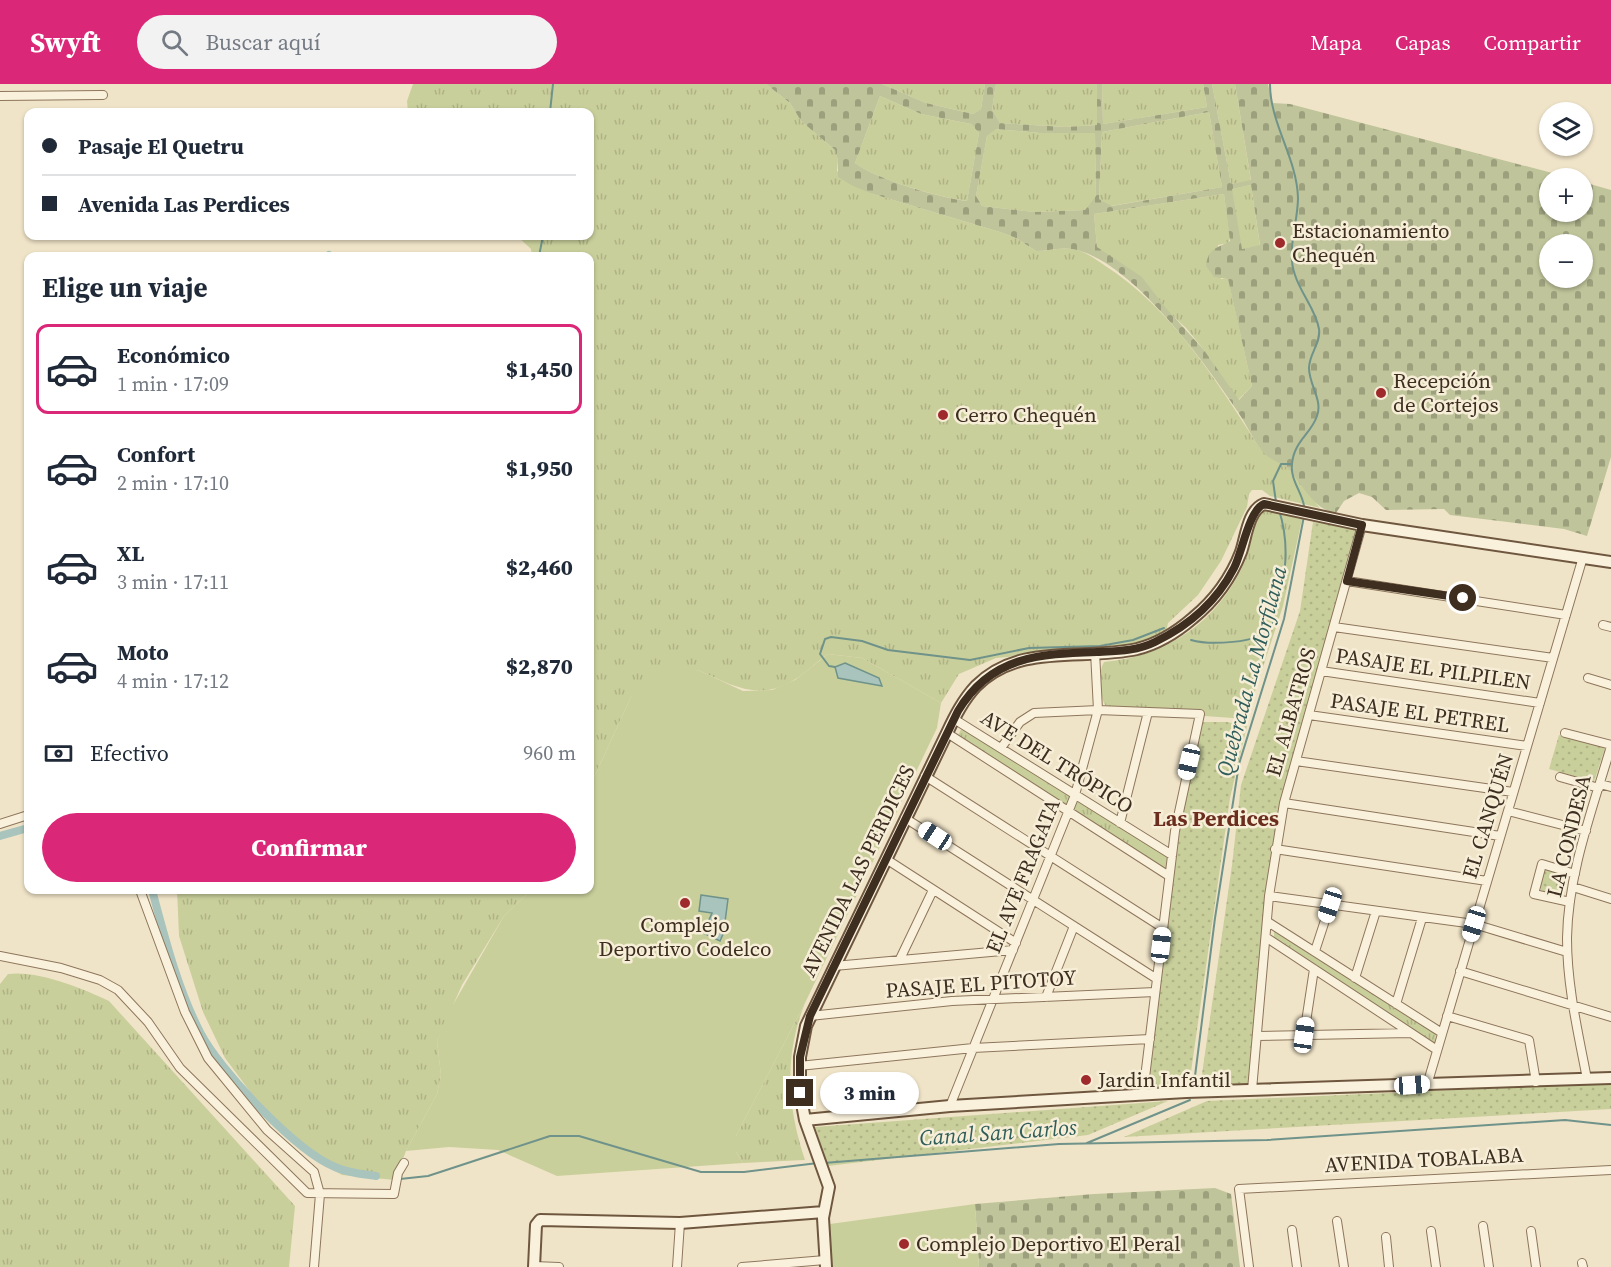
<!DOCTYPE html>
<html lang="es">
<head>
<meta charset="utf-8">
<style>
	body { margin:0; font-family:"Source Serif 4",serif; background:#f2f2f3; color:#1f2937; height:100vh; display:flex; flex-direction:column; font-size:22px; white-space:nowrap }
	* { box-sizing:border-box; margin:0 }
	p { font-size:20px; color:#747a83 }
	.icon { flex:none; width:33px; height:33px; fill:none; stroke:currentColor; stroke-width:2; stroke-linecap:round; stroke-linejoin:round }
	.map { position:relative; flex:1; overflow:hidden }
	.panel { position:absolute; left:24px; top:168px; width:570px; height:642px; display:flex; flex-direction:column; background:#fff; border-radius:12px; box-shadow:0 2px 4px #0004 }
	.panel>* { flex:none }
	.banner { position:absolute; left:24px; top:24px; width:570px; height:132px; border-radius:12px; box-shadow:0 2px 4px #0004; display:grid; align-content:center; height:132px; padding:0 18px; background:#fff }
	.tools { position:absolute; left:1539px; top:18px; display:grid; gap:12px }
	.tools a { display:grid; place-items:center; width:54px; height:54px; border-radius:50%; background:#fff; box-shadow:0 2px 4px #0004; font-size:30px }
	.end { position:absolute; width:27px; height:27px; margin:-14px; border:8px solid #3d2e20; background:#fff; box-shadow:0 0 0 3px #fff }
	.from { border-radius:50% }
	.bubble { position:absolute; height:42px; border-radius:21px; background:#fff; box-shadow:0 2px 4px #0004; font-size:20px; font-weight:800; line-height:42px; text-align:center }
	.car { position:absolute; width:18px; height:36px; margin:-18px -9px; border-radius:8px; box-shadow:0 0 4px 2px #0007; background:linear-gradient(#fff 24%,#345 0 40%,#fff 0 76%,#345 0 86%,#fff 0) }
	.banner b { display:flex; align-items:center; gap:21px; height:57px; font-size:22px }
	.banner b+b { border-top:2px solid #e0e1e3 }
	.banner i { width:15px; height:15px; background:#1f2937 }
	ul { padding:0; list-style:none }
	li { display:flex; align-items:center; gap:18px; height:90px; margin:0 12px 9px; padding:0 6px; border:3px solid transparent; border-radius:12px }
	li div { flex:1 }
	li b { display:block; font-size:22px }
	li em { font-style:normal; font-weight:800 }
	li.selected { border-color:#db2777 }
	li>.icon { width:54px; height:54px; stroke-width:1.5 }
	h2 { padding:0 18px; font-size:27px; line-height:72px }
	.pay { display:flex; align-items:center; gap:15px; height:66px; padding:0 18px; font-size:22px }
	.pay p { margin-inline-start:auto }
	.primary-button { display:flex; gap:12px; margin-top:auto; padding:12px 18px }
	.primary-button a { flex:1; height:69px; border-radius:36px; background:#db2777; color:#fff; font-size:24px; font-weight:800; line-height:69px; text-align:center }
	header { display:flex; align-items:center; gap:36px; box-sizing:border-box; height:84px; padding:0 30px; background:#db2777; color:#fff }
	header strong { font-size:28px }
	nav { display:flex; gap:33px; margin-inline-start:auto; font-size:21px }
	.search { width:420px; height:54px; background:#f2f2f3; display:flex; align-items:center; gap:15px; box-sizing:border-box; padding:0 21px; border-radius:33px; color:#747a83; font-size:22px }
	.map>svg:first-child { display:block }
</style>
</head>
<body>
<header>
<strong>Swyft</strong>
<div class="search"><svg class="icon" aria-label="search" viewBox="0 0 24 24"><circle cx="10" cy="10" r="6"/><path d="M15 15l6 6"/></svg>Buscar aquí</div>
<nav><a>Mapa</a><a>Capas</a><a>Compartir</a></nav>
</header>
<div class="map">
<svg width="1611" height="1183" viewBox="0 0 1611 1183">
	<defs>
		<pattern id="grass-tufts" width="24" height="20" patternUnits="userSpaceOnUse" patternTransform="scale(1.5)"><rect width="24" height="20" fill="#c9cf9b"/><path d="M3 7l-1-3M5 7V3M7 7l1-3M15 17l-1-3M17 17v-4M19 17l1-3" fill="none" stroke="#aeb285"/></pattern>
		<pattern id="cemetery-stones" width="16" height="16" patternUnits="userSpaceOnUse" patternTransform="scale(1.5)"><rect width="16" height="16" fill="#bfc49a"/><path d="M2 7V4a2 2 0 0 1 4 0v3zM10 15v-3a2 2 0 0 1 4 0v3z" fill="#9ca07d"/></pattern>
		<pattern id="park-dots" width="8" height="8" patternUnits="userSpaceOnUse" patternTransform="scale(1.5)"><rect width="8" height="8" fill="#c9cf9b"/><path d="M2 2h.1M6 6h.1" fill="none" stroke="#aeb285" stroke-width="1.8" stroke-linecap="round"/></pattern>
	</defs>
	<rect width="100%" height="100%" fill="#f0e4c8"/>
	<!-- grass -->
	<path fill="url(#grass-tufts)" d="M413 0H766L790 19 801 37 835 66 838 76 837 87 873 110 1000 148 1016 154 1036 167C1048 167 1059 163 1072 165 1085 167 1094 174 1104 181 1173 225 1216 297 1260 364 1267 374 1277 374 1285 382 1299 394 1308 411 1320 424L1270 412 1262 406H1252L1249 410 1247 423 1221 477 1198 511 1168 539 1165 552 1136 562 996 574 959 590 941 619 862 574 828 570C816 578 806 589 794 596 759 618 731 601 698 586L631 613 590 702V172H532L531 165 517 152H590V28H408L407 17Z
		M882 0H985L981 25 973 30 926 19Z
		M996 0H1097L1098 41 1065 43 1000 39 992 25Z
		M1102 0H1203L1207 23 1103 40Z
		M1212 0H1235L1251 97 1231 100Z
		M880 12 921 30 971 40 979 49 967 117C939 113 877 96 855 79Z
		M1209 28 1222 103 1111 122 1099 115 1102 48Z
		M995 45 1040 49H1095L1096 113 1085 126 1034 128 982 122 976 112 987 52Z
		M1251 101 1260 162 1241 165 1231 105Z
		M1224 110 1230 154 1228 159 1218 161 1221 195 1228 194 1252 302 1238 316 1204 266 1186 244 1097 163 1094 130Z
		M1262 425 1303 431 1283 522 1246 635 1108 625C1099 615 1097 590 1104 578 1168 572 1219 537 1245 477 1252 460 1252 439 1262 425Z
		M963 642 1170 772 1169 787 957 653Z
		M177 806H531L504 832 462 901 437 957 441 991 437 1010 406 1067 395 1096 342 1091 313 1074 281 1049 225 974 203 928 179 852Z
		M1274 846 1436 950 1435 959 1274 857Z
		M8 890C38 886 82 904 109 917L295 1122 289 1183H0V900Z
		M805 919C784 972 787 1022 805 1076L743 1079 736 1068V1052Z"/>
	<!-- cemetery -->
	<path fill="url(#cemetery-stones)" fill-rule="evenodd" d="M766 0H882L926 19 973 30 981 25 985 0H996L992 25 1000 39 1065 43 1097 41V0H1102L1103 40 1207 23 1203 0H1212L1231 100 1251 96 1235 0H1268L1272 19 1290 20 1571 94H1550V128H1582L1583 98 1611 106V373L1587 452 1564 445 1450 431 1444 425 1386 426 1372 413 1359 409 1344 417 1336 429C1314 426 1305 404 1291 388 1282 378 1270 377 1262 367 1253 355 1246 340 1238 328 1206 280 1131 175 1072 165 1059 163 1048 167 1036 167L1016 154 1000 148 873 110 853 102 838 93V76L835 66 801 37 790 19ZM880 12 921 30 971 40 979 49 967 117C941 114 875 95 855 79ZM1209 28 1222 103 1112 122 1099 115 1102 48ZM996 45 1040 49H1095L1096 112 1085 126 1034 128 982 122 976 112 987 52ZM1251 101 1260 161 1242 165 1232 105ZM1224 110 1230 157C1216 165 1208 164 1206 182L1214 193 1228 195 1252 302 1239 316 1204 266 1165 223 1142 193 1097 163 1094 130ZM1550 160H1582V194H1550Z
		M1215 1104 1231 1110 1240 1183H979L975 1120 1094 1110Z"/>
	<!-- park -->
	<path fill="url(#park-dots)" d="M1313 438 1358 445 1284 707 1274 753 1250 1003 1200 1004 1232 781 1241 701 1300 527Z
		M1201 638H1227L1247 642 1230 714 1189 1002 1187 1005 1148 1007 1174 778Z
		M1559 651 1605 664 1594 698 1549 685Z
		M1547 784 1566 789 1564 814 1542 808 1540 803 1544 785Z
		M1611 999V1025L1124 1053 1207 1017Z
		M1168 1017 1088 1051 828 1082 815 1043Z"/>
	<!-- pitch -->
	<path fill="#c9cf9b" d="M828 570 862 574 941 619 937 644 805 919 736 1052V1068L743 1079 557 1092 498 1066 449 1063 406 1067 437 1010 441 991 437 957 446 933 504 832 531 806H590V702L631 613 647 597 665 590 698 586 743 607 772 606 795 596Z
		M975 1120 979 1183H830V1140Z"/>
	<!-- water -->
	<path fill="#a9c4bc" stroke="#6f938a" stroke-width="1.5" d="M845 579 879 594 882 602 838 594 835 583Z
		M701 811 728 815 725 838 728 839 720 857 703 849 712 829 699 827Z"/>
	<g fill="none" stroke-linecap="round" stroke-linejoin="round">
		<!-- stream -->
		<path stroke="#6f938a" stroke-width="2" d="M1270 0C1270 40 1297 74 1298 114 1298 139 1286 167 1295 191 1301 210 1316 226 1319 245 1321 259 1309 270 1309 284 1309 301 1323 316 1317 332 1311 350 1294 357 1292 380 1290 396 1302 408 1304 422
			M550 28 553 0
			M539 172 543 152
			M1276 418 1273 397 1281 380H1292
			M1191 556C1208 561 1259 560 1271 544 1274 540 1274 532 1276 527 1286 493 1290 460 1279 426
			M835 583 829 582 820 570 825 555 831 553 862 557 888 566 970 576 1029 564 1100 562 1133 556 1164 544
			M1194 1000 1215 834 1239 680 1284 535 1304 432
			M1087 1059 1190 1016
			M824 1079 1059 1060 1267 1056 1565 1036 1611 1041
			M400 1095 428 1092 550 1052H579L701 1088H744L818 1079"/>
		<!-- canal -->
		<path stroke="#a9c4bc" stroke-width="8" d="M328 172 329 171
			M0 752 28 744
			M152 806C165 854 177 903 200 948 220 987 296 1067 335 1083 348 1089 362 1090 376 1092"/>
		<defs>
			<path id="street" d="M0 12 103 11
				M1347 497 1566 531
				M1603 541 1611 543
				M1334 543 1553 574
				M1321 587 1540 619
				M1588 594 1611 601
				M1309 631 1527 662
				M954 635 1172 771
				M947 649 1169 792
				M1565 649 1611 661
				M1001 664 1020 638 1034 629 1098 626 1200 630 1175 747 1143 1010
				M1296 677 1513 708
				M925 692 1163 844
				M1560 693 1599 704
				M1600 700 1611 703
				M1284 719 1500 752
				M1508 727 1586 747
				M905 734 1157 895
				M1120 739 1148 628
				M0 740 28 731
				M1275 765 1487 797
				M886 775 1016 859
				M1573 803 1611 815
				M140 806 185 928 208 974 267 1046 314 1088 320 1110 314 1183
				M1269 812 1474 840 1567 868
				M1570 818 1534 810 1542 780 1575 790
				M1268 838 1442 949
				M1267 854 1437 966
				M1315 867 1330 821
				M0 872 61 884 100 896 118 906 148 938 180 984 307 1109 394 1110 398 1089 404 1079
				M900 875 933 806
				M834 882 1013 866
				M1460 887 1611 933
				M1355 894 1376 827
				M1046 913 1074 842
				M1396 920 1422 834
				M810 932 952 917 1155 908
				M1447 932 1529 956 1536 998
				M1304 951 1314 885
				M1257 952 1410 949
				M799 982 973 964 1150 955
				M1587 995C1578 948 1567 902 1567 854 1568 789 1593 724 1611 662
				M1427 1001 1583 473
				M1252 1006 1269 812 1284 719 1362 441
				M950 1022 1075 711 1098 626 1095 568
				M1337 1137 1344 1183
				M1483 1142 1489 1183
				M1292 1146 1297 1183
				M1431 1147 1436 1183
				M1531 1147 1536 1183
				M1386 1153 1389 1183
				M1582 1179 1583 1183
				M534 1182 559 1183
				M677 1183 680 1139
				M742 1183 825 1176
				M1249 1183 1239 1105 1611 1086"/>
			<path id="secondary" d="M805 1036 950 1022 1186 1008 1611 994
				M534 1183 536 1141 540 1136 680 1139 824 1128
				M826 1183 823 1134 829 1103 805 1036 800 1009V973L806 942 947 649C955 632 963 616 976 602 1020 558 1083 577 1137 565 1157 560 1178 547 1193 534 1215 516 1231 494 1241 468 1246 454 1248 426 1264 420L1362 441 1611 478"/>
		</defs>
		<!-- street casing -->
		<use href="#street" stroke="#8d765c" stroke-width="10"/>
		<!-- secondary casing -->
		<use href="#secondary" stroke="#6f573f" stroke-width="14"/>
		<!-- street -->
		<use href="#street" stroke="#faf1dc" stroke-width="8"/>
		<!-- secondary -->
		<use href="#secondary" stroke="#faf1dc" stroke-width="10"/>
	</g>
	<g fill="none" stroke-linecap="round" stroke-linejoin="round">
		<!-- route -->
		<path stroke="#3d2e20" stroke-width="8" d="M800 1009V973L810 932 958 627C991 572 1039 570 1097 568 1118 567 1137 567 1155 558 1188 542 1217 517 1234 484 1242 469 1249 426 1264 420L1362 441 1347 497 1463 514"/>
	</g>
	<!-- markers -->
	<g fill="#9e2a2b" stroke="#f7eed8" stroke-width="2">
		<circle cx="1280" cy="159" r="6"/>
		<circle cx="1381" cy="309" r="6"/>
		<circle cx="943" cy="331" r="6"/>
		<circle cx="685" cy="819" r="6"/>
		<circle cx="1086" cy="996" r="6"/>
		<circle cx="904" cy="1160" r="6"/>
	</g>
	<g text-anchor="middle" stroke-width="5" stroke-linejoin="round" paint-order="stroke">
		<!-- poi labels -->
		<g font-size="21" fill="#3d2e20" stroke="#f7eed8" text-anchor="start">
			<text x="1292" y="154">Estacionamiento<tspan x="1292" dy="24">Chequén</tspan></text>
			<text x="1393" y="304">Recepción<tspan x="1393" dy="24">de Cortejos</tspan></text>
			<text x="955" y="338">Cerro Chequén</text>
			<text x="685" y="848" text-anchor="middle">Complejo<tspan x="685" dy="24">Deportivo Codelco</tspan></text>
			<text x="1098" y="1003">Jardin Infantil</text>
			<text x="916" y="1167">Complejo Deportivo El Peral</text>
		</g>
		<!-- street labels -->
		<g font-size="21" fill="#3d2e20" stroke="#f7eed8">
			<text transform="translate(1433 585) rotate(8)" y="7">PASAJE EL PILPILEN</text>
			<text transform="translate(1291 628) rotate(-74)" y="7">EL ALBATROS</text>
			<text transform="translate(1420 629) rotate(8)" y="7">PASAJE EL PETREL</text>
			<text transform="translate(1057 678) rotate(32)" y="7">AVE DEL TRÓPICO</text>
			<text transform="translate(1488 732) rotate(-73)" y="7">EL CANQUÉN</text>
			<text transform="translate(1569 752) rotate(-76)" y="7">LA CONDESA</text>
			<text transform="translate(858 787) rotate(-64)" y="7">AVENIDA LAS PERDICES</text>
			<text transform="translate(1023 792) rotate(-68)" y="7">EL AVE FRAGATA</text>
			<text transform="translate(981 900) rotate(-4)" y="7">PASAJE EL PITOTOY</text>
			<text transform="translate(1424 1076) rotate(-3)" y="7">AVENIDA TOBALABA</text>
		</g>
		<!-- water labels -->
		<g font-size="22" font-style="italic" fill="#2f5d5a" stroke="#f7eed8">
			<text transform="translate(1251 587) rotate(-75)" y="8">Quebrada La Morfilana</text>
			<text transform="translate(998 1048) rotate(-4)" y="8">Canal San Carlos</text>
		</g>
		<!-- neighbourhood labels -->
		<g font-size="22" font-weight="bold" fill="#6b2e1e" stroke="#f7eed8">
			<text x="1216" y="742">Las Perdices</text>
		</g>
	</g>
</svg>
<div class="tools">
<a><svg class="icon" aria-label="layers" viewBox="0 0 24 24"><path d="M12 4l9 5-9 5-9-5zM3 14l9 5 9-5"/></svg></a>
<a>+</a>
<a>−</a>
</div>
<i class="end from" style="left:1463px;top:514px"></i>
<i class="end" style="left:800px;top:1009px"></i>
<div class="bubble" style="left:820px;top:988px;width:99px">3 min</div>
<i class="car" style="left:1189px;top:678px;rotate:193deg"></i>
<i class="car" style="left:935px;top:752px;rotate:303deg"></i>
<i class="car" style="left:1330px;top:821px;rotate:198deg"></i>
<i class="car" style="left:1474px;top:840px;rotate:197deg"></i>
<i class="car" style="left:1161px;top:861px;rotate:7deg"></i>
<i class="car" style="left:1304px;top:951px;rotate:8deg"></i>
<i class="car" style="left:1412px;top:1001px;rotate:86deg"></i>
<div class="banner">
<b><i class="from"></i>Pasaje El Quetru</b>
<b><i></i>Avenida Las Perdices</b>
</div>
<section class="panel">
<h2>Elige un viaje</h2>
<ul>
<li class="selected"><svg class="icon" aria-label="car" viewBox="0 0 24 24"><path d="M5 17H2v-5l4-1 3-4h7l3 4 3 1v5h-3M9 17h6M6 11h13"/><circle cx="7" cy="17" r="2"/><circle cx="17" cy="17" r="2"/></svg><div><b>Económico</b><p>1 min · 17:09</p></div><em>$1,450</em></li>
<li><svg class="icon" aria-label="car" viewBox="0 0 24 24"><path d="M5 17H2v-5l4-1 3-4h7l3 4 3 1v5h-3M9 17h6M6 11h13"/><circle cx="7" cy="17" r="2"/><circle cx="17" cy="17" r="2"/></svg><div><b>Confort</b><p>2 min · 17:10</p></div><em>$1,950</em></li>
<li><svg class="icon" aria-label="car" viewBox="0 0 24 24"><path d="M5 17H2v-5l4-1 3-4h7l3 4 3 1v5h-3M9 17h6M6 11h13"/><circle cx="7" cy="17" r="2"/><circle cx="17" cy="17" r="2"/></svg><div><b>XL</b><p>3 min · 17:11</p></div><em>$2,460</em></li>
<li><svg class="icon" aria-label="car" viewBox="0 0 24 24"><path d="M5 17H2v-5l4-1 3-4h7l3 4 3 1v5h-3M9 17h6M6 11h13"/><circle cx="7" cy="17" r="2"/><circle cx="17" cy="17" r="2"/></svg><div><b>Moto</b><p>4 min · 17:12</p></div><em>$2,870</em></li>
</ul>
<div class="pay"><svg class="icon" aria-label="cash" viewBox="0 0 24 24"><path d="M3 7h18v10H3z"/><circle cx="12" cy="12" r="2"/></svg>Efectivo<p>960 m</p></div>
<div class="primary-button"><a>Confirmar</a></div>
</section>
</div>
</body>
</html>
